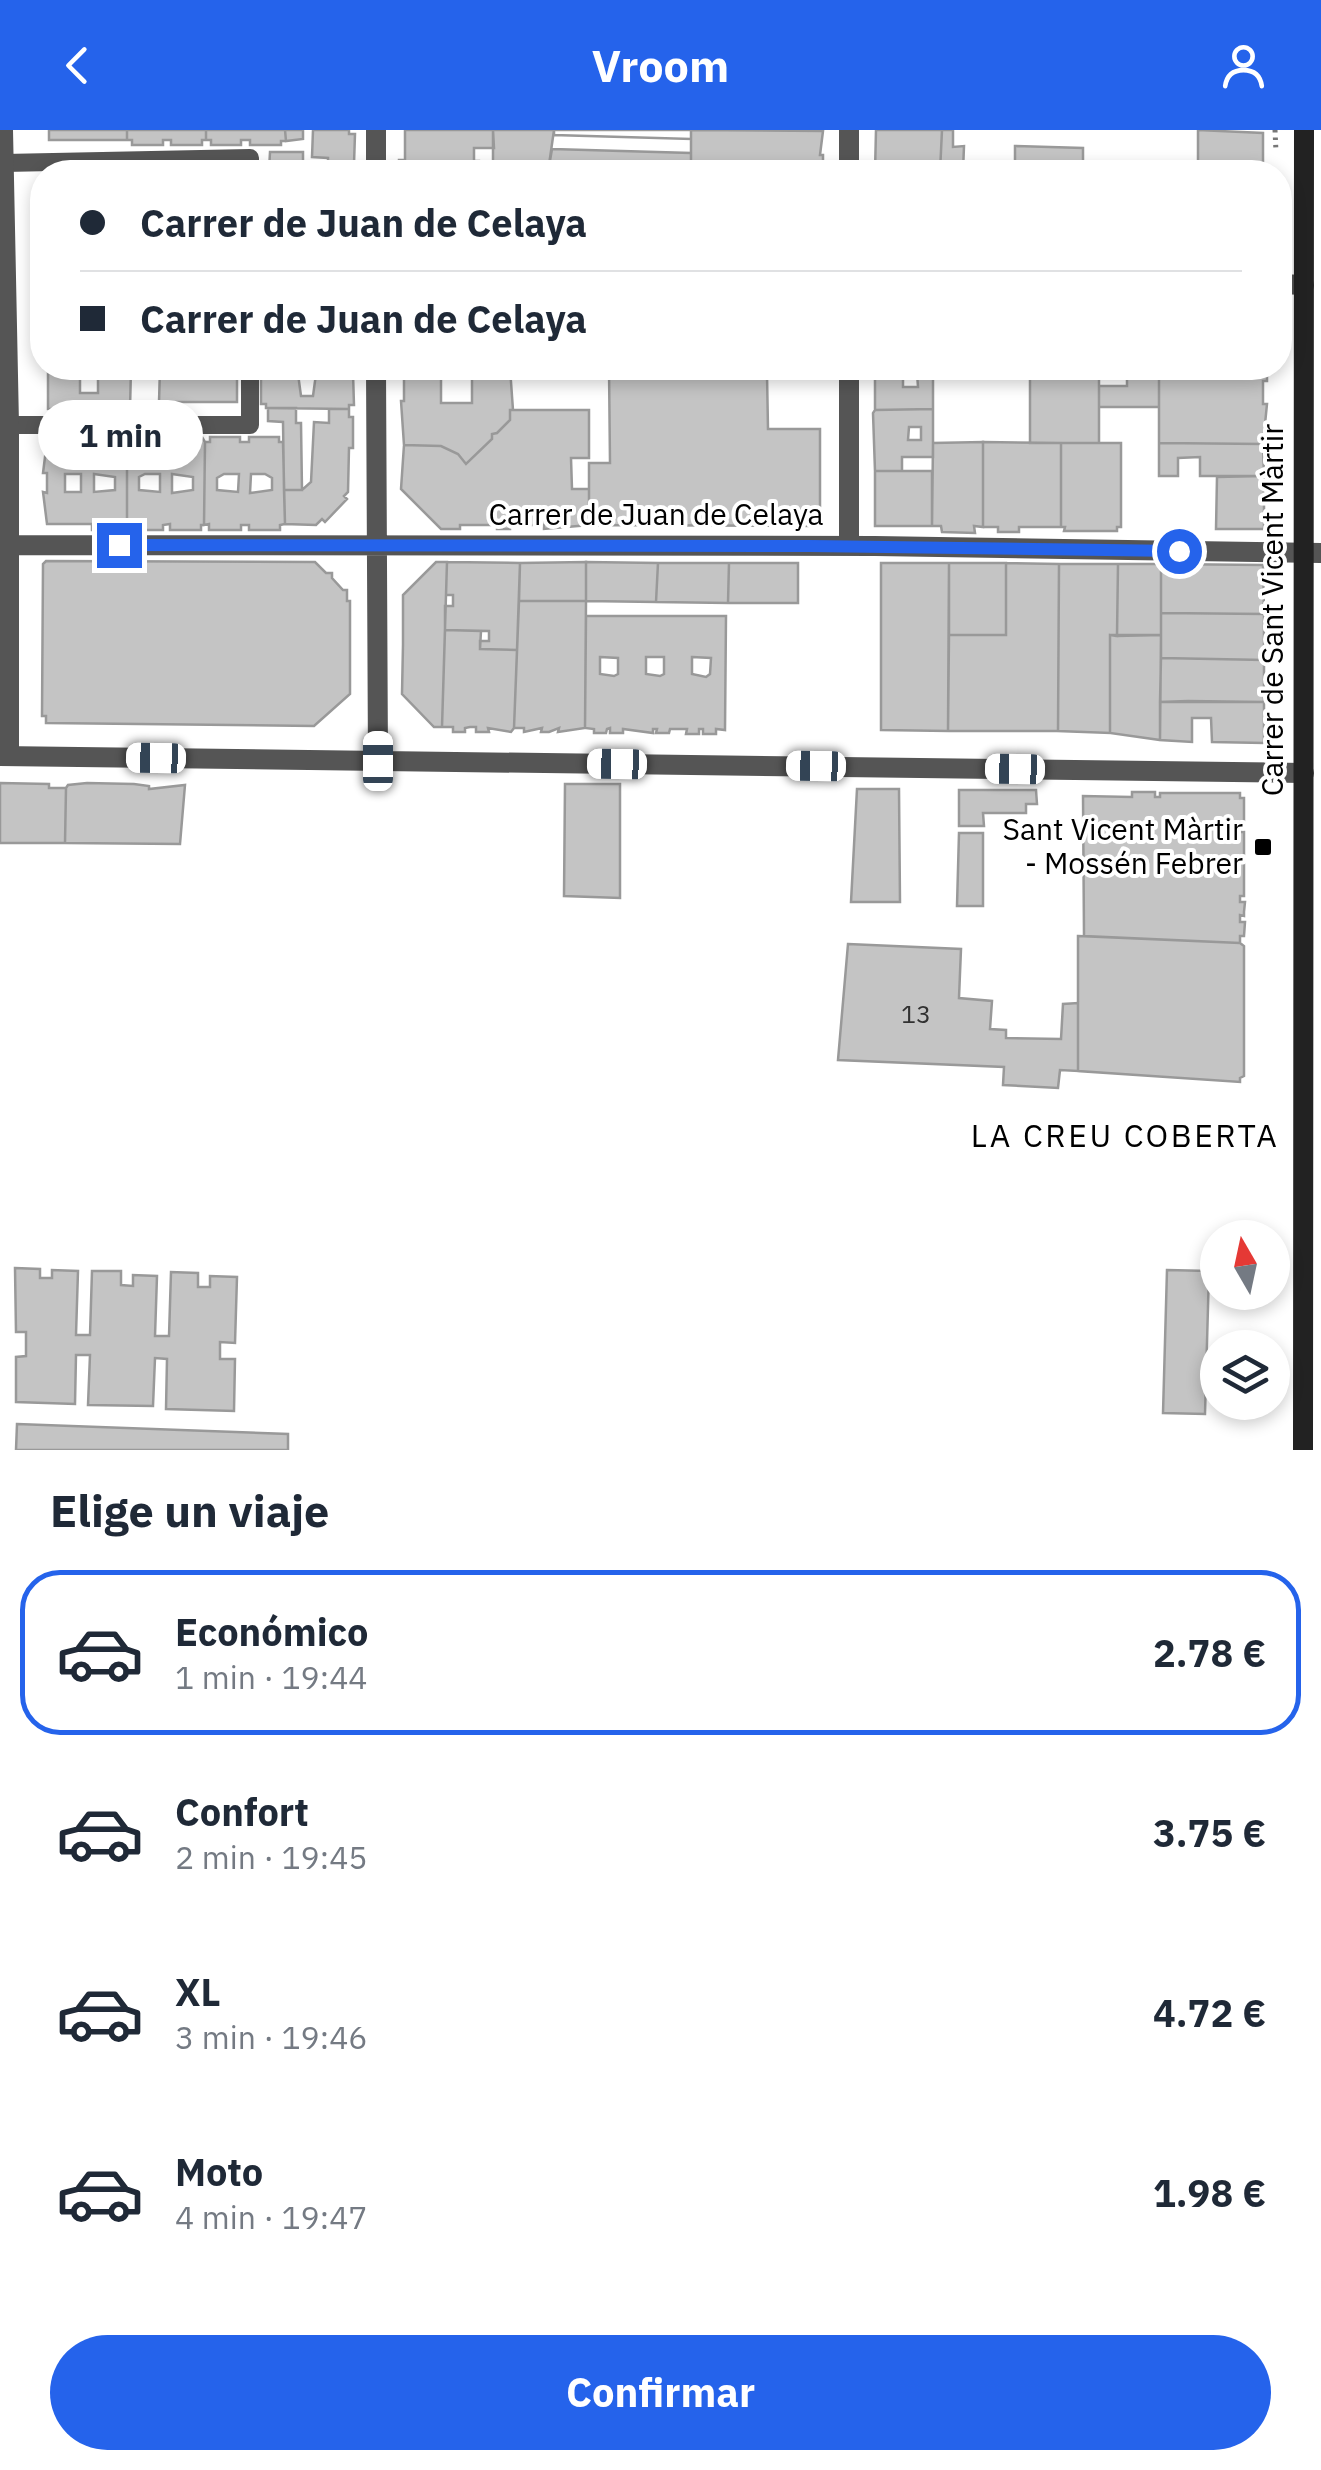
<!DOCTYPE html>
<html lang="es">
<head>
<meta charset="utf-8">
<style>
	body { margin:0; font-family:"IBM Plex Sans",sans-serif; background:#f6f6f7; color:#1f2937; height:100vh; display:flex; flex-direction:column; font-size:38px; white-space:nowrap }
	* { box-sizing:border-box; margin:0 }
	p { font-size:32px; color:#747a83 }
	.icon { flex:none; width:55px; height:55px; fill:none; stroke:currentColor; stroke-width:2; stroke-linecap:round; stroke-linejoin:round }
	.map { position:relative; height:1320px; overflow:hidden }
	.drawer { display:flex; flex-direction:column; background:#fff; flex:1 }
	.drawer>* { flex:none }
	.guide { position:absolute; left:30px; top:30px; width:1262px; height:220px; border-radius:40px; box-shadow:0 5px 15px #0003; display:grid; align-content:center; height:220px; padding:0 50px; background:#fff }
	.needle { width:65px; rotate:351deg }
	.controls { position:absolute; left:1200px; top:1090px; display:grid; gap:20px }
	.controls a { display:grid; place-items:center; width:90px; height:90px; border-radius:50%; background:#fff; box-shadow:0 5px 15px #0003; font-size:50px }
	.end { position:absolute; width:45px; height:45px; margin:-22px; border:12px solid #2563eb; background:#fff; box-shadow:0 0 0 5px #fff }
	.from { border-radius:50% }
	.bubble { position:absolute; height:70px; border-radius:35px; background:#fff; box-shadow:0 5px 15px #0003; font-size:32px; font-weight:700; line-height:70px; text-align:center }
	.car { position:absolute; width:30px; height:60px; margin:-30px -15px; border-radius:12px; box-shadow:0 0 8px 2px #0007; background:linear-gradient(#fff 24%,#345 0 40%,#fff 0 76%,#345 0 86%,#fff 0) }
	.guide b { display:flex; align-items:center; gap:35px; height:95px; font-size:38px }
	.guide b+b { border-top:2px solid #e0e1e3 }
	.guide i { width:25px; height:25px; background:#1f2937 }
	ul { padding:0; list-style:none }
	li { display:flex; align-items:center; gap:30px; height:165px; margin:0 20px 15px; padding:0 30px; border:5px solid transparent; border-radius:40px }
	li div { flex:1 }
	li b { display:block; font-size:38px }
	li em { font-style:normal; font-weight:700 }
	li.current { border-color:#2563eb }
	li>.icon { width:90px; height:90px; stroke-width:1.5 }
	h2 { padding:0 50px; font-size:45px; line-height:120px }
	.cta { display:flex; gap:20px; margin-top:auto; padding:20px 50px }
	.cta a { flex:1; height:115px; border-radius:60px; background:#2563eb; color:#fff; font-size:40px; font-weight:700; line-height:115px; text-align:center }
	header { display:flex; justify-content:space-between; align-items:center; height:130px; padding:0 50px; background:#2563eb; color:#fff; font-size:45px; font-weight:700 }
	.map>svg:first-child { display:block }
</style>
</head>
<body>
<header><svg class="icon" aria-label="back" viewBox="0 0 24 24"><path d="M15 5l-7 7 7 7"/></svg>Vroom<svg class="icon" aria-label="person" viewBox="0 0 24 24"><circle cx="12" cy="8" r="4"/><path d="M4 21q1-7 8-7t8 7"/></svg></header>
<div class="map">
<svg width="1321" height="1320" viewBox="0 0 1321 1320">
	<rect width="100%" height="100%" fill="#fff"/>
	<!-- building -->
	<path fill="#c4c4c4" stroke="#999" stroke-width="2.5" fill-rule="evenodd" d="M49 0H127V10H49Z
		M127 0H206V10H202V15H171V10H163V15H132V10H127Z
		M206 0H285L286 11H281V15H250V10H241V15H211V10H206Z
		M285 0H303V9L286 11Z
		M313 0H349V4H355L354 34 349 35 350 40 328 41V28L312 27Z
		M405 0H493L494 18H474V31H479V42H399V30H405Z
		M493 0H554L548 42H493Z
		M554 0H691V9L554 5Z
		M554 0H691V9L554 5Z
		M691 0 823 1 820 25H823V38L820 42H691Z
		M876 0H942L940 42H875Z
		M942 0H953V17L964 16 963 42H940Z
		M1198 0 1263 3V42H1198Z
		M1015 16 1083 18V42H1126H1015Z
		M552 19 691 23V42H548Z
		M270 22H303V40L269 41Z
		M48 238H131L130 279H117V284H98V279L61 284V279H48ZM98 245V263H80V246Z
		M160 238H237V272H159Z
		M266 238H349V244L353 243 354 275H349V279L266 278V274H261V242H266ZM298 244H316L313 266H301Z
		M404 238H441V273H472V238H510L513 280H510V290L497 303 492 304V309L466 334 458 324 441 316 404 315 401 271H404Z
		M609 238H820V244H767L768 299H820V396L589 395V333H610Z
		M875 238H933V279L875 280ZM903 243H917L918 257H903Z
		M1030 238H1099V313H1030Z
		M1127 238H1159V277H1099V256H1127Z
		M1159 238H1267V251H1263V274H1267L1263 314 1159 313Z
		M268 278H296V293H301L302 360H284L283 292 268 291Z
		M329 279H349V287H353V318H349L348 362 344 366 347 369 325 392 322 389 316 395 285 394 284 360H302L311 352 314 292 329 293Z
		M933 279V327H902V341H875L873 283 875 280ZM909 297H921V310H908Z
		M510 280H589V328H571L572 359H589V395L544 399V395H510V399H497V395H460V399H441L401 359 404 315 441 316 458 324 466 334 492 309V304L497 303 510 290Z
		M93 307H124L127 311V395L124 400H92V394H47L43 362 47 363V343H43L47 311H92ZM65 344H81V362H65ZM94 344 115 347V360L94 362Z
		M132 307H163V311L170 312 171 307H202L205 312 204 395H201V400H170V394L163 395V400H131V394L127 395V311L132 312ZM145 344H160V362L139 360V347ZM172 344 193 347V360L172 363Z
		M210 307H240V312H249V307H279V312H283L285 394 280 395V400H249V395H241V400H209V394L204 395 205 312H210ZM224 344H239L238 362 217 360V348ZM251 344H265L272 348V360L250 363Z
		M983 312V397L974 396 975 403 942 402 941 396H932L933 313Z
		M983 312 1061 313V397H1019V402H998V397H983Z
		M1061 313H1121V397H1117V401H1064L1065 397H1061Z
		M1159 313 1263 314 1264 346H1200V327L1178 328V346H1159Z
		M875 341H932V396H875Z
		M1264 346V399H1216L1217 347Z
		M46 431 315 432 326 443H332V448L343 460H347V471H350V564L314 596 46 593V586H42L43 434Z
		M436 432H447L442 597H434L402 564 403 514V465Z
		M447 432 520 433 517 520 480 519V511H489V501L445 500V476H453V465H446Z
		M586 432 658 433 656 472 586 471Z
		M586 432V471H519L520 433Z
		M658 433H729L728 473 656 472Z
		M729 433H798V473H728Z
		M881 433H949L948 601 881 600Z
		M949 433H1006V505H949Z
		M1006 433 1059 434 1058 601H948L949 505H1006Z
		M1059 434H1118L1117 506 1110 505V603L1058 601Z
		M1118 434H1161V505L1117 506Z
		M1161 434 1263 435 1264 484 1161 483Z
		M519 471H586L585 598 558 602 559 598 549 602H541L542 598 524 602V598H514Z
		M1161 483 1264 484V530L1161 528Z
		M586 486H726L725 600 716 599V604H703V599H699V604H686L687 599H670L669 603H656L657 599H653V603L623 599V603H610V598L607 599 606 603H594V599L585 598ZM600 527 618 528V544L614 546 600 544ZM646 527H664V544L660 546 646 544ZM692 527 711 528 710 544 706 547 692 544Z
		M445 500 481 501 480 519 517 520 514 598 511 602 488 598 489 602H476V597H470L465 598V602H453V597H442Z
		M1110 505H1161L1160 610 1110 603Z
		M1161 528 1264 530V572H1160Z
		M1188 571 1264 572V613L1212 612 1211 588H1192V612L1160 610V572Z
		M0 653 49 654V658H66L65 713H0Z
		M87 653 134 654 149 656V659L185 655 180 714 65 713 66 658 68 655Z
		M565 654H620V768L564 766Z
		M857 659H899L900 772H851Z
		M959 660H1036L1037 674H1026V683H983L984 696H959Z
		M1132 662H1155V667H1160V663H1240V668H1244V697H1240V702H1244V766H1240V772H1245L1244 782V786L1240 785V792H1245L1244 806H1240V813L1084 806 1083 666 1132 667Z
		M959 703H983V776H957Z
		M1078 806 1240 813 1244 816V946L1240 948V952L1078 941Z
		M848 814 961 819 959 868 992 871 990 899 1006 900V908L1061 909 1063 874 1078 873V941L1060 940 1058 958 1003 955 1004 937 838 930Z
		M15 1138 40 1139V1148H52V1140L78 1141 76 1205H90L92 1141H121V1155L133 1156V1145L157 1146 155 1206H169L171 1142 198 1143V1157H210V1146L237 1147 235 1213 220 1212V1229H235L234 1281 166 1279 167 1229 155 1228 153 1276 88 1275 90 1225H76L75 1274 16 1272V1227L26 1226V1202H16Z
		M1167 1140 1209 1141 1205 1284 1163 1283Z
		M17 1294 288 1304V1320H16Z"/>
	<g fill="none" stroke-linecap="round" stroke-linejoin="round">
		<!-- path -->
		<path stroke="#777" stroke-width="5" stroke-dasharray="2.5 5" stroke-linecap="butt" d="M1275 0 1276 22"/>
		<!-- lane -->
		<path stroke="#555" stroke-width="18" d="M4 33 250 28V42
			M9 295H250V238"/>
		<!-- street -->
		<path stroke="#555" stroke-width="20" d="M3 0 9 295V626
			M376 0V42
			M849 0V42
			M1280 154 1304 155
			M376 238 378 631
			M9 415 875 416 1321 423
			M849 416V238
			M0 626 1304 643"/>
		<!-- secondary -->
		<path stroke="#222" stroke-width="20" d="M1303 1320 1304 0"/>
	</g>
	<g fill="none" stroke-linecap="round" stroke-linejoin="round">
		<!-- route -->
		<path stroke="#2563eb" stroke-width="12" d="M119 415 810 416 1179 421"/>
	</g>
	<!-- markers -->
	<rect fill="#000" stroke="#fff" stroke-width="4" x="1253" y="707" width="20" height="20" rx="5"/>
	<g text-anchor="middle" stroke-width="8" stroke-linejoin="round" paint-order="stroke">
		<!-- number labels -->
		<g font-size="25" fill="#313131">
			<text x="916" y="893">13</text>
		</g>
		<!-- street labels -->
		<g font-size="30" fill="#000" stroke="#fff">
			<text x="656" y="395">Carrer de Juan de Celaya</text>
			<text transform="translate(1273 480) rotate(-90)" y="10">Carrer de Sant Vicent Màrtir</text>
		</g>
		<!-- poi labels -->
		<g font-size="30" fill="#000" stroke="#fff" text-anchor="end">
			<text x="1243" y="710">Sant Vicent Màrtir<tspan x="1243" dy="34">- Mossén Febrer</tspan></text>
		</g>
		<!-- neighbourhood labels -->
		<g font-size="32" letter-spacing="2.5" fill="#000" stroke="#fff">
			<text x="1125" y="1017">LA CREU COBERTA</text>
		</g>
	</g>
</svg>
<div class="controls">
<a><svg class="needle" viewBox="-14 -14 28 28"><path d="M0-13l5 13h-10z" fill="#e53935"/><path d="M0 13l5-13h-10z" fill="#747a83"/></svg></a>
<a><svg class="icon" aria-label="layers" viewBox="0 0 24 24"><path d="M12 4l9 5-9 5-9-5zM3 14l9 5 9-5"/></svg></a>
</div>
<i class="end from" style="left:1179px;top:421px"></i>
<i class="end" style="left:119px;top:415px"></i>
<div class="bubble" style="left:38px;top:270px;width:165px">1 min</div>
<i class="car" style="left:156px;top:628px;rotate:271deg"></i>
<i class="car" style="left:378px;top:631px;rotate:0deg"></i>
<i class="car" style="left:617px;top:634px;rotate:271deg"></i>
<i class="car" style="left:816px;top:636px;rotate:271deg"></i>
<i class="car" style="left:1015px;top:639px;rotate:271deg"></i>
<div class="guide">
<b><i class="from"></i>Carrer de Juan de Celaya</b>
<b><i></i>Carrer de Juan de Celaya</b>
</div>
</div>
<section class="drawer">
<h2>Elige un viaje</h2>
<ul>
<li class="current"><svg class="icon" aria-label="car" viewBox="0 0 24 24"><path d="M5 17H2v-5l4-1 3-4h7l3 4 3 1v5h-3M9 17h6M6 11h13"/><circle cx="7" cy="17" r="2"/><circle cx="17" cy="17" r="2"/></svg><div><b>Económico</b><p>1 min · 19:44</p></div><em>2.78 €</em></li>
<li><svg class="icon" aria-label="car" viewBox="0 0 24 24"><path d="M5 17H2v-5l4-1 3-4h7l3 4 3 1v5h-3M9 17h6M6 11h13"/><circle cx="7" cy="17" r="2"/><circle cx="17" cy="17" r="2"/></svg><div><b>Confort</b><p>2 min · 19:45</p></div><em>3.75 €</em></li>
<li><svg class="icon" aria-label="car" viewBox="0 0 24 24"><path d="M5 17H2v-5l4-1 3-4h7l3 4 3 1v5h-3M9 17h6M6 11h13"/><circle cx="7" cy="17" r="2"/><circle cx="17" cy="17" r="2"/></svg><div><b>XL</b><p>3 min · 19:46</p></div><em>4.72 €</em></li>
<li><svg class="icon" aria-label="car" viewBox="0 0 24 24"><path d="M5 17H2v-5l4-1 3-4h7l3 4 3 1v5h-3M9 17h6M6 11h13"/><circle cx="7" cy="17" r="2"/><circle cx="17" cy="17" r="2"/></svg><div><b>Moto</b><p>4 min · 19:47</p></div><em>1.98 €</em></li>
</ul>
<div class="cta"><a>Confirmar</a></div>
</section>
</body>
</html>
